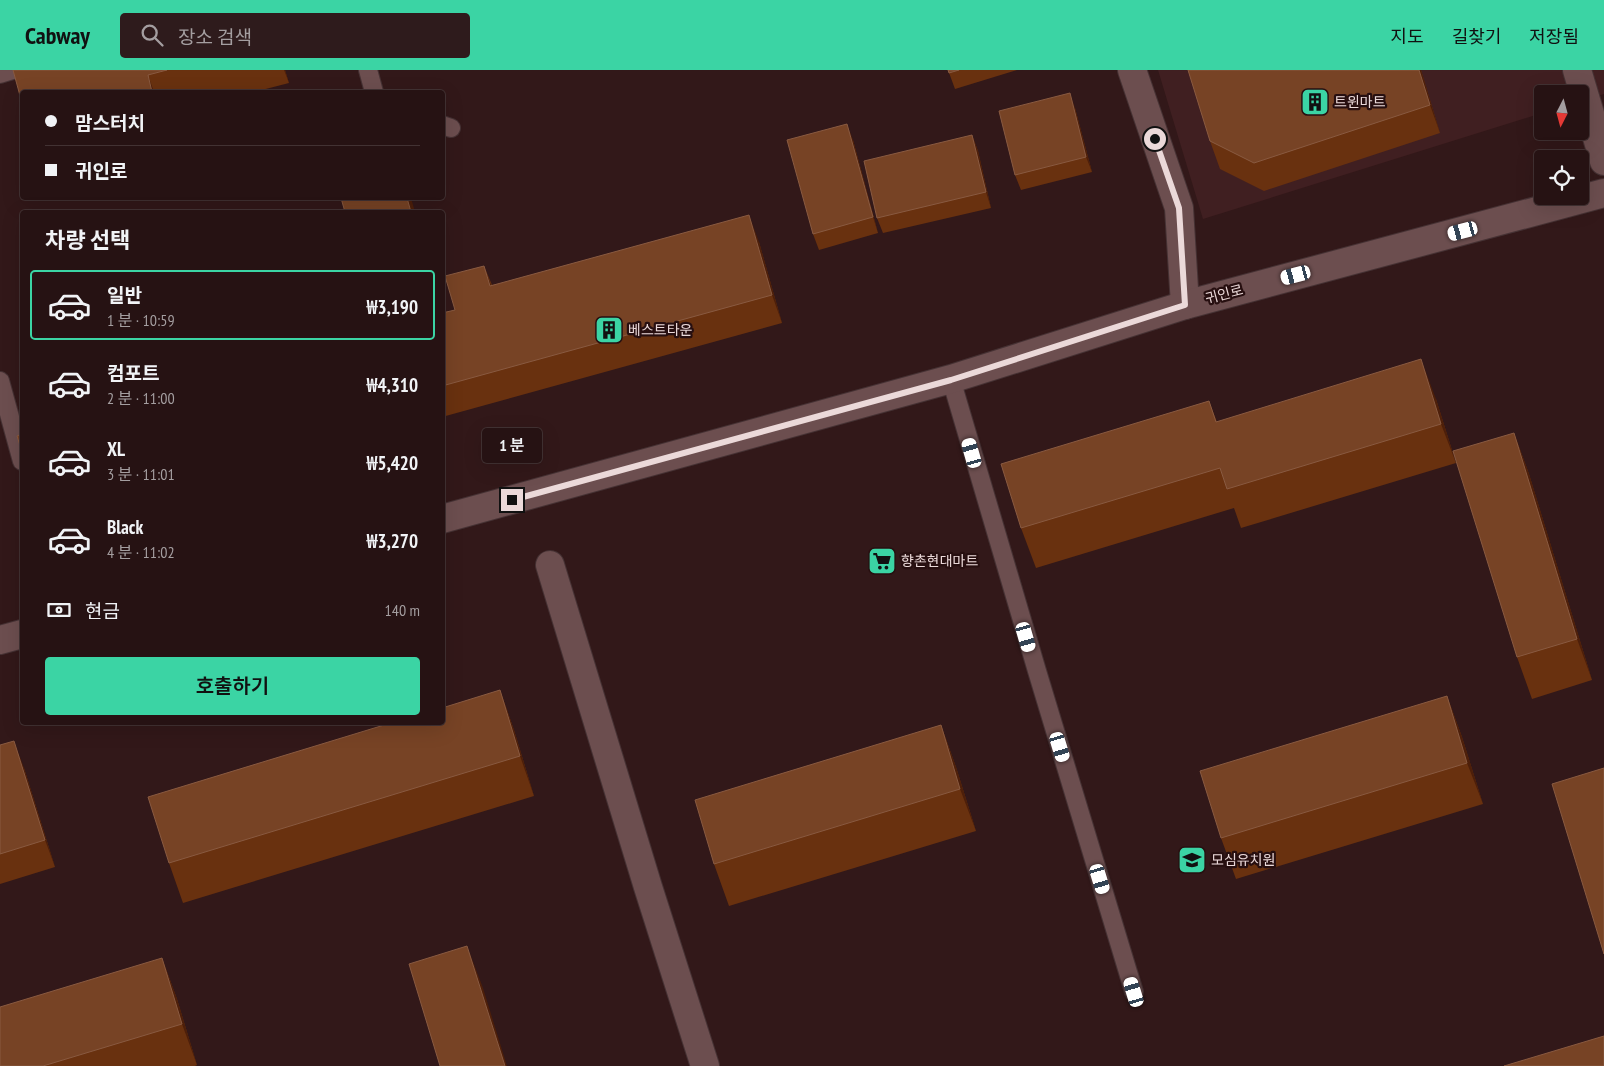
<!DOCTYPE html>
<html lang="ko">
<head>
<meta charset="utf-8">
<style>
	body { margin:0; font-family:"PT Sans Narrow","Noto Sans KR",sans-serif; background:#2e1b1c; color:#f1f3f6; height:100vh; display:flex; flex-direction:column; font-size:19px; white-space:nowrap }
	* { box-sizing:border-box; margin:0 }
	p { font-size:16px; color:#a49ea0 }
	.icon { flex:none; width:28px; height:28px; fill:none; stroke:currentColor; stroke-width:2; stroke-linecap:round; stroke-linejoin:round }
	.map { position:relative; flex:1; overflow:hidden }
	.sheet { position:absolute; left:20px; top:140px; width:425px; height:515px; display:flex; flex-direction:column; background:#261213; border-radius:5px; box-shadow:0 5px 20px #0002,0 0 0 1px #423233 }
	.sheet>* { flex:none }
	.top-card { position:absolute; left:20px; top:20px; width:425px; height:110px; border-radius:5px; box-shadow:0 5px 20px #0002,0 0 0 1px #423233; display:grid; align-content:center; height:110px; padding:0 25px; background:#261213 }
	.needle { width:32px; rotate:186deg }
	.controls { position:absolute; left:1534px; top:15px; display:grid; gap:10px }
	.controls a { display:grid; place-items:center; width:55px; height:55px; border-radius:5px; background:#261213; box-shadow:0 5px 20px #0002,0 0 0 1px #423233; font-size:25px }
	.end { position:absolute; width:22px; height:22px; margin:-11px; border:6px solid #ebd9d9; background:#111; box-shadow:0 0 0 2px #111 }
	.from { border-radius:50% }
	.bubble { position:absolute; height:35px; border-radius:5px; background:#261213; box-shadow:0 5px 20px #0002,0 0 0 1px #423233; font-size:16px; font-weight:600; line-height:35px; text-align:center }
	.car { position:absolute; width:15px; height:30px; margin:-15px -8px; border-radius:6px; box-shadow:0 0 4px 1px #0007; background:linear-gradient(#fff 24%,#345 0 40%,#fff 0 76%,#345 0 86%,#fff 0) }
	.top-card b { display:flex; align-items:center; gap:18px; height:48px; font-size:19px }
	.top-card b+b { border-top:1px solid #423233 }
	.top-card i { width:12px; height:12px; background:#f1f3f6 }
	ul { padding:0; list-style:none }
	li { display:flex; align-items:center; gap:15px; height:70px; margin:0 10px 8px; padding:0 15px; border:2px solid transparent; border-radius:5px }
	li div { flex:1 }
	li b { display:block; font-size:19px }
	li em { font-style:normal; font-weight:600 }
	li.current { border-color:#3bd4a4 }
	li>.icon { width:45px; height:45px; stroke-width:1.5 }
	h2 { padding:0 25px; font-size:22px; line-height:60px }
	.pay { display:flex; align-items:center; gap:12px; height:55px; padding:0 25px; font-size:19px }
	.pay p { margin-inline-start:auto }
	.button { display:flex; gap:10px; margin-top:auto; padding:10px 25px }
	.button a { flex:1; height:58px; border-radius:5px; background:#3bd4a4; color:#111; font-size:20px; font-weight:600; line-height:58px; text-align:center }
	header { display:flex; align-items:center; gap:30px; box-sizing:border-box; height:70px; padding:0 25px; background:#3bd4a4; color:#111 }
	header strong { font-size:24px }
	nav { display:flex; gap:28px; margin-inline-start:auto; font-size:18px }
	.search { width:350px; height:45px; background:#2e1b1c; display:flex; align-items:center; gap:12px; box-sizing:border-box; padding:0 18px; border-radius:5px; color:#a49ea0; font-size:19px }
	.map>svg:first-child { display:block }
</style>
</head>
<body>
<header>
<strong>Cabway</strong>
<div class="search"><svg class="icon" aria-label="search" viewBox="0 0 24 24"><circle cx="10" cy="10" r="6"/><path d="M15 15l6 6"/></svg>장소 검색</div>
<nav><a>지도</a><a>길찾기</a><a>저장됨</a></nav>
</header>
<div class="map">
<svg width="1604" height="996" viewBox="0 0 1604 996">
	<rect width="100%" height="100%" fill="#321819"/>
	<!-- built -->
	<path fill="#401f21" d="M1158 0H1604V24L1580 31V24H1542V43L1203 149Z"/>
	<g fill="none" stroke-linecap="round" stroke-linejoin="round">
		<defs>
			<path id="service" d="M368 0 374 22
				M0 4 13 0
				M442 55 451 58
				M951 309 1037 601 1134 922
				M0 311 22 391"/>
			<path id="pedestrian" d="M550 495 648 817 705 996"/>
			<path id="minor" d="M1132 0 1179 138 1185 235"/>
			<path id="tertiary" d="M1577 0 1604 91
				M442 449 951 309 1185 235 1604 123
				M0 570 22 564"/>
		</defs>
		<!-- service casing -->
		<use href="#service" stroke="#463234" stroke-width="20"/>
		<!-- pedestrian casing -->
		<use href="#pedestrian" stroke="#463234" stroke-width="30"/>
		<!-- minor casing -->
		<use href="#minor" stroke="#463234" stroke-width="30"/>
		<!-- tertiary casing -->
		<use href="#tertiary" stroke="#463234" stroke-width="30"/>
		<!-- service -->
		<use href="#service" stroke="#6c4e4f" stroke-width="18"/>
		<!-- pedestrian -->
		<use href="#pedestrian" stroke="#6c4e4f" stroke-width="28"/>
		<!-- minor -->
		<use href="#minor" stroke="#6c4e4f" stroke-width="28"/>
		<!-- tertiary -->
		<use href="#tertiary" stroke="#6c4e4f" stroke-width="28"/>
	</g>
	<!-- wall -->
	<path fill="#69310f" d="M13 0H285L289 13 254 22H22Z
		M948 0H1017L955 19Z
		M1188 0H1421L1440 63 1264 121 1220 99 1210 71Z
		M1075 38 1092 102 1021 120 1015 105Z
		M972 65 978 81 991 138 883 163 877 148Z
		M853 70 878 163 819 180 813 164Z
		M759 172 782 253 442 347V243L455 240 484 196 492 215Z
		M1436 329 1456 393 1241 458 1234 438 1036 498 1021 458 1209 331 1217 352Z
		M1514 363 1529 404 1592 610 1532 629 1517 587Z
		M500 620 514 660 534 726 183 833 169 793Z
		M1447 626 1462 667 1483 734 1236 809 1221 768Z
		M941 655 956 697 976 761 729 836 714 794Z
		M0 675 24 698 55 797 0 814Z
		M162 888 177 929 197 995 195 996H0Z"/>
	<!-- shaded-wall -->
	<path fill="#4d1f0a" d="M284 0H285L289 13Z
		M1419 0H1421L1440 63 1430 35Z
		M148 5 154 22H152Z
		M1070 23 1075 38 1092 102 1086 87Z
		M847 54 853 70 878 163 873 147Z
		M972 65 978 81 991 138 986 122Z
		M407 128H411L415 142H411Z
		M749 145 759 172 782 253 772 225Z
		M484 196 494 223 490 216Z
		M1421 289 1436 329 1456 393 1441 354Z
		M1514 363 1529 404 1592 610 1577 569Z
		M500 620 514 660 534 726 520 686Z
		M1447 626 1462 667 1483 734 1467 693Z
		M941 655 956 697 976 761 960 719Z
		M14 671 24 698 55 797 45 770Z
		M467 876 483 918 507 996H505Z
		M162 888 177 929 197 995 182 954Z"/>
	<!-- building -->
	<path fill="#774325" stroke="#895a41" d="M13 0H167L148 5 152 22H22V33Z
		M948 0H959L949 3Z
		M1188 0H1419L1430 35 1254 93 1210 71Z
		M1070 23 1086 87 1015 105 999 41Z
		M847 54 873 147 813 164 787 70Z
		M972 65 986 122 877 148 864 91Z
		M341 128H407L411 142H345Z
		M749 145 772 225 442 316V243L455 240 445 206 484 196 490 216Z
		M1421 289 1441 354 1227 419 1220 398 1021 458 1001 394 1209 331 1216 352Z
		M1514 363 1577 569 1517 587 1453 381Z
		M22 364V382L17 366Z
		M500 620 520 686 169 793 148 727 394 652H442V638Z
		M1447 626 1467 693 1221 768 1200 701Z
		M941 655 960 719 714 794 695 730Z
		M14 671 45 770 0 784V675Z
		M1604 698V884L1552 714Z
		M467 876 505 996H440L409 894Z
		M162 888 182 954 43 996H0V937Z
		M1604 966V996H1504Z"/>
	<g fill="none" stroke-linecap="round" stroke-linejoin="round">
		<!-- route -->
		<path stroke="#ebd9d9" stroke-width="6" d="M512 430 951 310 1185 235 1179 138 1155 69"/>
	</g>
	<!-- icons -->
	<defs>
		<symbol id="building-square" viewBox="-11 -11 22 22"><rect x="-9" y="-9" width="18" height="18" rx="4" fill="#3bd4a4" stroke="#270f10"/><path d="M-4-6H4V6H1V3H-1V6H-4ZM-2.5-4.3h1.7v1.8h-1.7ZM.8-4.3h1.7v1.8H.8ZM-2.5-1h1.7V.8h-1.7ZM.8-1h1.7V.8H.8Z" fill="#111"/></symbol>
		<symbol id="supermarket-square" viewBox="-11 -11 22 22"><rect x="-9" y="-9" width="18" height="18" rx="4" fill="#3bd4a4" stroke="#270f10"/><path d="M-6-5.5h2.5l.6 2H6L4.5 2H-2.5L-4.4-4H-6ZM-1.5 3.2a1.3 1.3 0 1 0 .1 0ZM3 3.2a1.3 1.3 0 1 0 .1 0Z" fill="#111"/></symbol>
		<symbol id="school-square" viewBox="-11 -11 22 22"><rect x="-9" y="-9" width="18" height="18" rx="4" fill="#3bd4a4" stroke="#270f10"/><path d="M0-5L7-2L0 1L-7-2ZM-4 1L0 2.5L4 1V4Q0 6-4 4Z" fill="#111"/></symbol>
	</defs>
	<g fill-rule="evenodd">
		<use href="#building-square" x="1299" y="16" width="32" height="32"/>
		<use href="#building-square" x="593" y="244" width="32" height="32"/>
		<use href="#supermarket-square" x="866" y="475" width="32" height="32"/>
		<use href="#school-square" x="1176" y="774" width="32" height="32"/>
	</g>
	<g text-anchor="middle" stroke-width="4.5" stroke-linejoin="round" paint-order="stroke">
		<!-- poi labels -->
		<g font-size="14" fill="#ebd9d9" stroke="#270f10" text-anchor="start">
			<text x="1334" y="37">트윈마트</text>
			<text x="628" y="265">베스트타운</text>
			<text x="901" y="496">향촌현대마트</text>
			<text x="1211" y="795">모심유치원</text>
		</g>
		<!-- street labels -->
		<g font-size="14" fill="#ebd9d9" stroke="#270f10">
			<text transform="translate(1224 224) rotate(-15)" y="5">귀인로</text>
		</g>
	</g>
</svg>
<div class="controls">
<a><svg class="needle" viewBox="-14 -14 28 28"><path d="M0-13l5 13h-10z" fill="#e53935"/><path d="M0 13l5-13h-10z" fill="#a49ea0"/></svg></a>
<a><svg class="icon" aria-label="locate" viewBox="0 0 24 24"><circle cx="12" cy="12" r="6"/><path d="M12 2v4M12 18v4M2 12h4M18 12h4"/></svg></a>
</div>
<i class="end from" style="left:1155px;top:69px"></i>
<i class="end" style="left:512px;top:430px"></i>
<div class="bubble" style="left:482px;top:358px;width:60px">1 분</div>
<i class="car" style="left:1463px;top:161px;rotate:255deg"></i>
<i class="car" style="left:1296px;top:205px;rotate:255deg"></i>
<i class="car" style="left:972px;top:383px;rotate:344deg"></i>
<i class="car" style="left:1026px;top:567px;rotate:164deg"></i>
<i class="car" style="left:1060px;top:677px;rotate:163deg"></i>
<i class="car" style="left:1100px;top:809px;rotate:163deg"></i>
<i class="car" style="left:1134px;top:922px;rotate:343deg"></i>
<div class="top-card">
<b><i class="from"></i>맘스터치</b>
<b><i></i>귀인로</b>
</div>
<section class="sheet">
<h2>차량 선택</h2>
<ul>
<li class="current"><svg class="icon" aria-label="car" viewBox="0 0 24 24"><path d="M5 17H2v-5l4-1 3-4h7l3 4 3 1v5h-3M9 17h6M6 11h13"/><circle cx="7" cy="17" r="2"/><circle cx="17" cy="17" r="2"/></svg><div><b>일반</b><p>1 분 · 10:59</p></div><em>₩3,190</em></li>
<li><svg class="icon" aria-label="car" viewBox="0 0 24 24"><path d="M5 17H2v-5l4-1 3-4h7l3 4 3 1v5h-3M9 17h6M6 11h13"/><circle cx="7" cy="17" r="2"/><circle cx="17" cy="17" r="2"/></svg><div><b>컴포트</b><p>2 분 · 11:00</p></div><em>₩4,310</em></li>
<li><svg class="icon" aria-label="car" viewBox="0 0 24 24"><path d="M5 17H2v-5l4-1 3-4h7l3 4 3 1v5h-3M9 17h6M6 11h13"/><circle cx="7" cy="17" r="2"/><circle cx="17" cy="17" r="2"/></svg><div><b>XL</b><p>3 분 · 11:01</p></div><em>₩5,420</em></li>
<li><svg class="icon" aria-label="car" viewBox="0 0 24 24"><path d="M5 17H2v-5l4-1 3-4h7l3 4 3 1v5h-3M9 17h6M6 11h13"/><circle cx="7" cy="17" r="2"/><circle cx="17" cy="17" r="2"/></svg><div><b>Black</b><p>4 분 · 11:02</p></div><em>₩3,270</em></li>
</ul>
<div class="pay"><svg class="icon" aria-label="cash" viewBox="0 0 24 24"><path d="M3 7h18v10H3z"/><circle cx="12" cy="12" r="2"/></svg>현금<p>140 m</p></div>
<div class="button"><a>호출하기</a></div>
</section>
</div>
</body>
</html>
